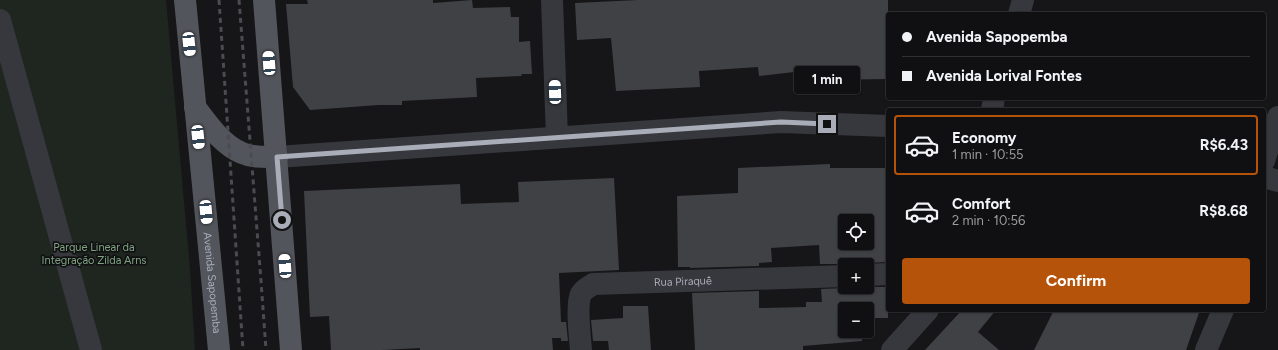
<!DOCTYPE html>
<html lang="en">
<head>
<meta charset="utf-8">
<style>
	body { margin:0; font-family:Figtree,sans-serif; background:#1e1e20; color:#f1f3f6; height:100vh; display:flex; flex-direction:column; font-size:15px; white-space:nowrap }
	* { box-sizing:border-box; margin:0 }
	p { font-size:13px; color:#9c9d9f }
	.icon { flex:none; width:22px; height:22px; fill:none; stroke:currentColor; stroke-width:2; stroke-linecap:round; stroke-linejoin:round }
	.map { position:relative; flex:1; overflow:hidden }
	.side { position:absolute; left:886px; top:108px; width:380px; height:204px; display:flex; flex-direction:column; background:#101012; border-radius:4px; box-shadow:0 1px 3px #0004,0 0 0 1px #303032 }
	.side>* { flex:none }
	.top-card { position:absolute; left:886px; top:12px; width:380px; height:88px; border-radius:4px; box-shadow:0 1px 3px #0004,0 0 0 1px #303032; display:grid; align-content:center; height:88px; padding:0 16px; background:#101012 }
	.buttons { position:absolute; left:838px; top:214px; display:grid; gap:8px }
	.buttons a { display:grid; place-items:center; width:36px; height:36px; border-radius:4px; background:#101012; box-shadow:0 1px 3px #0004,0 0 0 1px #303032; font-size:20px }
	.end { position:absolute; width:18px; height:18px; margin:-9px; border:5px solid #a8adb8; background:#111; box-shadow:0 0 0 2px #111 }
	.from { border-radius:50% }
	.bubble { position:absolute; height:28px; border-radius:4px; background:#101012; box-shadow:0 1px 3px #0004,0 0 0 1px #303032; font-size:13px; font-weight:700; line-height:28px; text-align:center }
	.car { position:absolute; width:12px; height:24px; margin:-12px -6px; border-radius:5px; box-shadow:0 0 3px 1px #0007; background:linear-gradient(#fff 24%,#345 0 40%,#fff 0 76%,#345 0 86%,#fff 0) }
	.top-card b { display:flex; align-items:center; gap:14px; height:38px; font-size:15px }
	.top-card b+b { border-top:1px solid #303032 }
	.top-card i { width:10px; height:10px; background:#f1f3f6 }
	ul { padding:7px 0 0; list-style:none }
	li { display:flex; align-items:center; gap:12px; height:60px; margin:0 8px 6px; padding:0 8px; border:2px solid transparent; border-radius:4px }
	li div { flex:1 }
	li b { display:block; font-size:15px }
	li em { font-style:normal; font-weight:700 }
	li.active { border-color:#b45309 }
	li>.icon { width:36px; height:36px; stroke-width:1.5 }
	.primary-button { display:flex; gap:8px; margin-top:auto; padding:8px 16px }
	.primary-button a { flex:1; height:46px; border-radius:4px; background:#b45309; color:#fff; font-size:16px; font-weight:700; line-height:46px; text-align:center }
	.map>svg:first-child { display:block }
</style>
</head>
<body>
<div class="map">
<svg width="1278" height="350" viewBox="0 0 1278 350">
	<rect width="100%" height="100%" fill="#161618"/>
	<!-- green -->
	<path fill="#1e261f" d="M0 0H166L190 269 195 350H0Z"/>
	<!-- building -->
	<path fill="#404145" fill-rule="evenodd" d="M307 0H433V3L472 0 473 8 510 7 511 17H519V42L530 41 532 74H521L522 76 476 78 477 97 402 101V105H379L310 110 293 87 286 4H308Z
		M638 0H888V79L820 80V69L759 76 758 67 699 71 700 87 616 91 611 38 577 40 575 3Z
		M830 164V168H888V262L866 263 860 265 845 264H820L819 245 771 248 772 262 759 263V266L690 268V267H678L677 196 738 193V168ZM845 221H867V243H845Z
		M614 178 619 270 559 273 561 322H566L568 341H561V338H552L553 350H420V348L382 350H331L329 316 310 317 304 191 460 184 461 204 519 202 518 182Z
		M851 287H888V318H867V309H845V331H862V341L803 346V350H695L692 293 759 291V308L806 307V302H822L821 289 845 288Z
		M623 306H648L651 350H609L608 341H593L591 320 623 318Z
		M962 310H996L978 332 999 350H925Z
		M1054 310H1200L1186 350H1034Z"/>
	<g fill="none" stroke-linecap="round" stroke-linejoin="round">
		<!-- minor -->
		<g stroke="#37383d" stroke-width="22">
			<path d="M552 0 557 137"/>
			<path d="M1019 14 1023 0"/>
			<path d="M0 20 91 350"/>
			<path d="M992 110 994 98"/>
			<path d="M277 157 781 122 888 126"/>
			<path d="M1264 161 1278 117"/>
			<path d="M1264 177 1278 181"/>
			<path d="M867 275 888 274"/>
			<path id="s1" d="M581 350C580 338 576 304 581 294 584 289 589 287 593 284L845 276"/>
			<path d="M892 350 928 310"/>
			<path d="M1206 350 1223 310"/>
		</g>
		<!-- primary -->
		<g stroke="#53555c" stroke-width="22">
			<path id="s2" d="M185 0 219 350"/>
			<path d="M264 0 291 350"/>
			<path d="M195 107C208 124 222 145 242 153 253 158 265 157 277 157"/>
		</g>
		<!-- rail -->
		<path stroke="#4a4c52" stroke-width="3" stroke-dasharray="5 4" stroke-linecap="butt" d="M219 0 243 350
			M239 0 261 281 266 350"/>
	</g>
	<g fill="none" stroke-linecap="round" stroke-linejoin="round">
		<!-- route -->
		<path stroke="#a8adb8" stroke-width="5" d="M282 220 277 157 781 122 827 124"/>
	</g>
	<g text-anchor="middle" stroke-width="3.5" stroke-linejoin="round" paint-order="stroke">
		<!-- park labels -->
		<g font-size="11" fill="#7fa381" stroke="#111113">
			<text x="94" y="251">Parque Linear da<tspan x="94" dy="13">Integração Zilda Arns</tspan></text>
		</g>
		<!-- street labels -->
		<g font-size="11" fill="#a8adb8" stroke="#111113">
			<text dy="4" stroke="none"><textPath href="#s1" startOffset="162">Rua Piraquê</textPath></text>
			<text dy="4" stroke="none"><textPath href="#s2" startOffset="284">Avenida Sapopemba</textPath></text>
		</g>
	</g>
</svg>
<div class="buttons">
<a><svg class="icon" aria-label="locate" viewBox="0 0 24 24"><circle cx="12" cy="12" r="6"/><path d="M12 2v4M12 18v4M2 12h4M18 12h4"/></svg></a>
<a>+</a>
<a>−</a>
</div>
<i class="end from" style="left:282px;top:220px"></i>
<i class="end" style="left:827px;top:124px"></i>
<div class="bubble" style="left:794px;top:66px;width:66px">1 min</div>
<i class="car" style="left:189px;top:44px;rotate:174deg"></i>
<i class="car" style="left:269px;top:63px;rotate:356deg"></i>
<i class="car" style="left:555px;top:92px;rotate:358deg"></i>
<i class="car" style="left:198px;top:137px;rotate:174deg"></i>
<i class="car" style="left:206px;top:212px;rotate:175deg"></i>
<i class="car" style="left:285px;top:266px;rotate:356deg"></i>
<div class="top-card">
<b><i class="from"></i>Avenida Sapopemba</b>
<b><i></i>Avenida Lorival Fontes</b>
</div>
<section class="side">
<ul>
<li class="active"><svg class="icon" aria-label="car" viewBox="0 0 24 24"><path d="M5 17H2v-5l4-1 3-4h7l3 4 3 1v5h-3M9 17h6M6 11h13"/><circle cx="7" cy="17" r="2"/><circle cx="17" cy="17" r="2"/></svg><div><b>Economy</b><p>1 min · 10:55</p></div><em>R$6.43</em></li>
<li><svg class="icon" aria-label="car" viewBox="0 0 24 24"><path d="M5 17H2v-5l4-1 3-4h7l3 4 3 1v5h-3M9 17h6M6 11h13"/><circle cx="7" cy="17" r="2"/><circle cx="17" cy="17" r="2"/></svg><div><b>Comfort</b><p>2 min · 10:56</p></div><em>R$8.68</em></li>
</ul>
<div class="primary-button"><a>Confirm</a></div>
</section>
</div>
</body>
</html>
